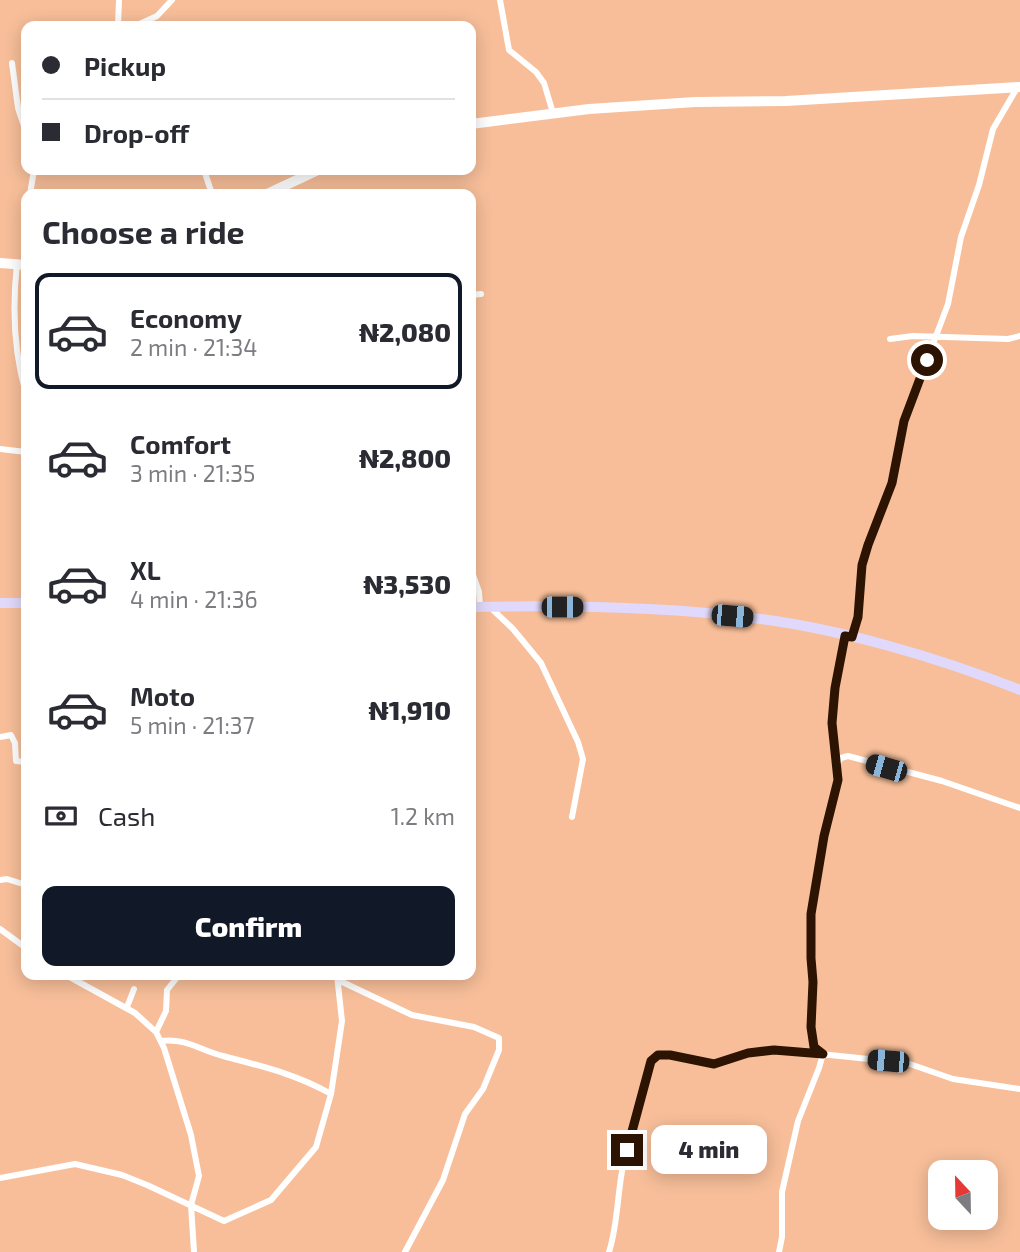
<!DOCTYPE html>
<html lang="en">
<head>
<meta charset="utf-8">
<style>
	body { margin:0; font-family:"Exo 2",sans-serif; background:#f7f7f7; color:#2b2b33; height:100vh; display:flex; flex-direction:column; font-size:26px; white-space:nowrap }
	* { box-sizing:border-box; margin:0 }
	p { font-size:23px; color:#7c7c81 }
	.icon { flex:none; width:38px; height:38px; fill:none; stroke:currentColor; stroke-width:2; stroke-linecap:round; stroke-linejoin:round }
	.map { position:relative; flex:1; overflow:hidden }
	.drawer { position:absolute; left:21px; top:189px; width:455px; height:791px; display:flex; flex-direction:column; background:#fff; border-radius:14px; box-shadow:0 4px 18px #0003 }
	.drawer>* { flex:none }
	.banner { position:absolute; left:21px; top:21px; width:455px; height:154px; border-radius:14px; box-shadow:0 4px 18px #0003; display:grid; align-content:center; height:154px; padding:0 21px; background:#fff }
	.needle { width:46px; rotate:338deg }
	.tools { position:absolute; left:928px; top:1160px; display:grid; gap:14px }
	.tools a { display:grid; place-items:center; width:70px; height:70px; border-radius:14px; background:#fff; box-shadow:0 4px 18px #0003; font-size:35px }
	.end { position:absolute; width:32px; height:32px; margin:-16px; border:9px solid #2d1302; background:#fff; box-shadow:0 0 0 4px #fff }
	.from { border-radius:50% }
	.bubble { position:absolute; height:49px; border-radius:14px; background:#fff; box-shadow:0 4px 18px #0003; font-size:23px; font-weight:800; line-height:49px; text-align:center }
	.car { position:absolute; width:21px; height:42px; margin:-21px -10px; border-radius:9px; box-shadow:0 0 5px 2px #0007; background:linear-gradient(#222 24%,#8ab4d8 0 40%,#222 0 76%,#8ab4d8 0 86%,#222 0) }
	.banner b { display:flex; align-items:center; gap:24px; height:66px; font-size:26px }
	.banner b+b { border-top:2px solid #e1e1e2 }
	.banner i { width:18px; height:18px; background:#2b2b33 }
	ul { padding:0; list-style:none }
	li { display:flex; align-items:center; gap:21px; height:116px; margin:0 14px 10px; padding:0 7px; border:4px solid transparent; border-radius:14px }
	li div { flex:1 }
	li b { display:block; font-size:26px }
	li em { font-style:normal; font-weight:800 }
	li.current { border-color:#111827 }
	li>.icon { width:63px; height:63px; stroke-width:1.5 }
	h2 { padding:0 21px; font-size:32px; line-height:84px }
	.pay { display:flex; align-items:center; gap:18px; height:77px; padding:0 21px; font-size:26px }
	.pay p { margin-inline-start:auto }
	.primary-button { display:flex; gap:14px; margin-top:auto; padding:14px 21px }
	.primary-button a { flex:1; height:80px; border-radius:14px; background:#111827; color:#fff; font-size:28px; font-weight:800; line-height:80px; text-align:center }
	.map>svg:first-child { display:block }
</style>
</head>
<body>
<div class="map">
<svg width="1020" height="1252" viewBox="0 0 1020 1252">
	<rect width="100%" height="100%" fill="#f7be99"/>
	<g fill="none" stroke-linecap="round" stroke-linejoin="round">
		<!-- street -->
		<path stroke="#fff" stroke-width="6" d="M500 0 509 50 536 72 544 83 553 113
			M118 26 119 0
			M135 26 157 16 172 0
			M12 63 18 108 26 132
			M204 170 212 194
			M30 194 34 170
			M17 264C12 308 14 352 26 394
			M471 295 481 294
			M890 339 913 336 1008 339 1020 336
			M0 449 26 452
			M471 569 479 592 480 607
			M491 608 513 629 541 663 578 742 583 759 572 817
			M852 637 858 617 862 565 892 483 904 421 948 304 961 237 979 185 993 129 1017 88
			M0 737 11 735 15 743 16 761 26 762
			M837 764 841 758 848 756 942 781 1020 808
			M0 880 7 879 26 885
			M0 929 26 948
			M66 975 135 1013 156 1032 164 1048 191 1135 199 1176 191 1205 194 1252
			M338 980 412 1015 474 1027 499 1038V1050L483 1089 465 1114 443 1180 405 1252
			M127 1007 134 989
			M156 1032 166 1011 167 990 179 975
			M161 1041C187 1038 199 1050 223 1056 261 1066 296 1074 331 1094
			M0 1178 75 1164 122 1175 147 1185 224 1221 271 1200 316 1147 331 1094 342 1021 337 975
			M609 1252C618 1224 617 1195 623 1166 631 1131 641 1095 651 1061L658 1055H670L714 1064 748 1053 782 1050 907 1063 953 1079 1020 1089
			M779 1252 782 1237V1192L798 1121 819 1068 823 1054 814 1047 811 1027 813 982 811 914 824 836 838 780 832 723 835 688 845 636"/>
		<!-- secondary -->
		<path stroke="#fff" stroke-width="10" d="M471 124 589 109 695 102 786 101 1020 87
			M267 194 318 170
			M0 263 26 265"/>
		<!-- primary -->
		<path stroke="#e0d9fb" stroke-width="10" d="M0 603H26
			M471 607C564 605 660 606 753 618 838 628 940 658 1020 690"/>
	</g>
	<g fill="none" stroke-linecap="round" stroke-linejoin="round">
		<!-- route -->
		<path stroke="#2d1302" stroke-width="9" d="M627 1150 651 1061 658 1055H670L714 1064 748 1053 774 1050 823 1054 814 1047 811 1027 813 982 811 958V914L824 836 838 780 832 723 835 688 845 636 852 637 858 617 862 565 868 545 892 483 904 421 927 360"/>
	</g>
</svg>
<div class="tools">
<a><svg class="needle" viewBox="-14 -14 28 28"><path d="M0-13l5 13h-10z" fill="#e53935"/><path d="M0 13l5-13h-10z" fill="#7c7c81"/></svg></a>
</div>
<i class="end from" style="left:927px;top:360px"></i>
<i class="end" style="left:627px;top:1150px"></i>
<div class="bubble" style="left:651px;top:1125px;width:116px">4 min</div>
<i class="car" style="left:562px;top:607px;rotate:90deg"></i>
<i class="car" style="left:732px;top:616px;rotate:95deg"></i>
<i class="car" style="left:886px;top:768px;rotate:286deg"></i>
<i class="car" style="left:888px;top:1061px;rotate:275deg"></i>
<div class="banner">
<b><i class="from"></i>Pickup</b>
<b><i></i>Drop-off</b>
</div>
<section class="drawer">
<h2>Choose a ride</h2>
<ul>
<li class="current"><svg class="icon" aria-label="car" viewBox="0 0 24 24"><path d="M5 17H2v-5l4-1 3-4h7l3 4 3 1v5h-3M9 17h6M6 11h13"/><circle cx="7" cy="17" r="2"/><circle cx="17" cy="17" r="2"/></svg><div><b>Economy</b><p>2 min · 21:34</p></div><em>₦2,080</em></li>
<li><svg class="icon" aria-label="car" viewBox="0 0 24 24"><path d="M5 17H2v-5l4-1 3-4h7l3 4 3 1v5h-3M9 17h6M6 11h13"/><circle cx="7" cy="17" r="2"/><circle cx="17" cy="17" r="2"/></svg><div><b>Comfort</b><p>3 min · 21:35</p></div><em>₦2,800</em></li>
<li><svg class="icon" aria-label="car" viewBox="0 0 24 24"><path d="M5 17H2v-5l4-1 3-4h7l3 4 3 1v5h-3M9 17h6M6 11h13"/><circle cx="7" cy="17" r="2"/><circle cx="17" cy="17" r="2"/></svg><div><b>XL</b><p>4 min · 21:36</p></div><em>₦3,530</em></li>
<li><svg class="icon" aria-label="car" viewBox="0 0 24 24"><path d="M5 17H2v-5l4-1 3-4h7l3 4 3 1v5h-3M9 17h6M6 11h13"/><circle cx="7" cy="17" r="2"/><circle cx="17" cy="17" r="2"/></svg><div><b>Moto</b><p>5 min · 21:37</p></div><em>₦1,910</em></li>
</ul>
<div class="pay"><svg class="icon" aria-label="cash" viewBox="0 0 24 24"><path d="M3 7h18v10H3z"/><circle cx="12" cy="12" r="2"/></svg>Cash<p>1.2 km</p></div>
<div class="primary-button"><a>Confirm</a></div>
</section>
</div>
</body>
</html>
